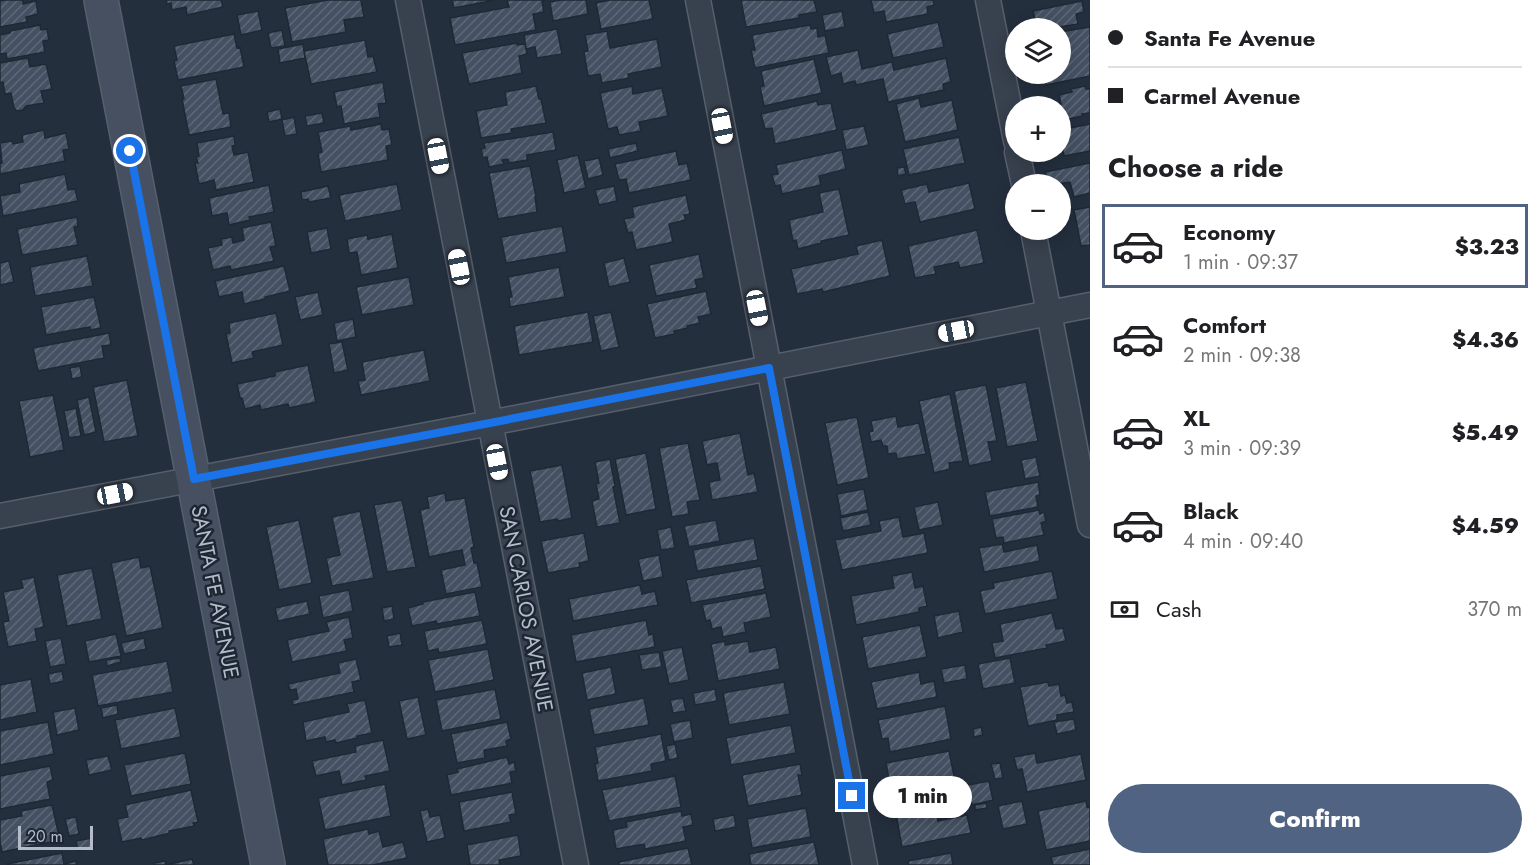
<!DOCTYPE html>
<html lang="en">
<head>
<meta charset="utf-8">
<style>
	body { margin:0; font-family:Jost,sans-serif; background:#f2f2f2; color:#202124; height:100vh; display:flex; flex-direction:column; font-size:22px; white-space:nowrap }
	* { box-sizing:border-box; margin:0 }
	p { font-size:20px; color:#757577 }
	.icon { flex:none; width:33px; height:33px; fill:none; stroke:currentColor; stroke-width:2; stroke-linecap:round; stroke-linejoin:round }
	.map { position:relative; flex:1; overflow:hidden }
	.details { display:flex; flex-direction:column; background:#fff; width:450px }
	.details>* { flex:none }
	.guide { display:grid; align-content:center; height:132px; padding:0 18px; background:#fff }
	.fabs { position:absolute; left:1005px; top:18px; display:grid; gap:12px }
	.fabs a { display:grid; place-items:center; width:66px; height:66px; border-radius:50%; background:#fff; box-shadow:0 3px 15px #0003; font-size:30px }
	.scale { position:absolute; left:18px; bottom:15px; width:75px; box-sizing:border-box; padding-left:6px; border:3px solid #b4bcc9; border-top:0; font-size:16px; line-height:21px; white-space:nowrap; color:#b4bcc9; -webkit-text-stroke:4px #1d2633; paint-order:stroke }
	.end { position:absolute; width:27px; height:27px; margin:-14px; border:8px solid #1a73e8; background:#fff; box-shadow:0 0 0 3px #fff }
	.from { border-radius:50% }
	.bubble { position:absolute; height:42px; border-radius:21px; background:#fff; box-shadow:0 3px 15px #0003; font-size:20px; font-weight:800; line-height:42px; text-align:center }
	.car { position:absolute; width:18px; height:36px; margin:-18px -9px; border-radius:8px; box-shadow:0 0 4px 2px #0007; background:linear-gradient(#fff 24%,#345 0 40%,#fff 0 76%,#345 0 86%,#fff 0) }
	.guide b { display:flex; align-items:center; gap:21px; height:57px; font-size:22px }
	.guide b+b { border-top:2px solid #e0e0e0 }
	.guide i { width:15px; height:15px; background:#202124 }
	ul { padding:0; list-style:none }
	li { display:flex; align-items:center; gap:18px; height:84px; margin:0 12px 9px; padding:0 6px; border:3px solid transparent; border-radius:0px }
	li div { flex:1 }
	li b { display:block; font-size:22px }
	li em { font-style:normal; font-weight:800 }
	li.active { border-color:#506383 }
	li>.icon { width:54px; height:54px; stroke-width:1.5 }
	h2 { padding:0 18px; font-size:27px; line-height:72px }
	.pay { display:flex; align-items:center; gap:15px; height:66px; padding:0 18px; font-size:22px }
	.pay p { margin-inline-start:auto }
	.primary-button { display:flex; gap:12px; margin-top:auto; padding:12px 18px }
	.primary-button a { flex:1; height:69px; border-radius:36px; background:#506383; color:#fff; font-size:24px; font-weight:800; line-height:69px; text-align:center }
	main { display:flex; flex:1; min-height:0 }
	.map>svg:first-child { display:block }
</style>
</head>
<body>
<main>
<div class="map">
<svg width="1090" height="865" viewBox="0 0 1090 865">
	<defs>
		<pattern id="building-hatch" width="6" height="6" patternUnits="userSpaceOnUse" patternTransform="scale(1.5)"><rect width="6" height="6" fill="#455162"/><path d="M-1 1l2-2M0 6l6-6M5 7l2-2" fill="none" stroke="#5d6877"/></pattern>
	</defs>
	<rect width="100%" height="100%" fill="#242f3e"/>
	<!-- building -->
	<path fill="url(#building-hatch)" stroke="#1f2835" stroke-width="1.5" d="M5 0H23V4L36 1 38 14 26 17 27 22 0 27V1Z
		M166 0H221L223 7 187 15 186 7 172 10 171 3 167 4Z
		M328 0H361L364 17 344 20 346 32 292 42 285 8Z
		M452 0H495L454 8Z
		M507 0H546L542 2 544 12 533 14 536 30 455 45 450 18 509 7Z
		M561 0H586L588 14 553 21 550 2Z
		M610 0H649L653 19 601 29 596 3Z
		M741 0H814L817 12 799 15V18L746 27Z
		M871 0H933L934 5 927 7 928 14 886 22 884 11 874 13Z
		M1082 1 1084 12 1076 14 1078 24 1053 28H1037L1033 11Z
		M258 11 262 30 241 35 237 15Z
		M842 11 845 27 825 31 822 15Z
		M938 22 944 47 893 58 887 34Z
		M40 25 41 30 47 29 49 40 43 41 45 52 7 59 6 53 0 54V35L10 33V31Z
		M810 25 811 29 817 28 818 37 825 35 829 53 755 68 751 50H755L752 35Z
		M1090 27V76L1046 85 1044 74H1060V32Z
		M557 29 562 54 537 58 535 47 526 49 524 35Z
		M282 30 285 46 271 48 268 33Z
		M607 31 610 48 657 39 662 67 628 74 629 78 602 83 600 74 588 76 584 52 588 51 585 35Z
		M234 34 237 48 240 47 244 67 178 80 174 61 177 60 174 46Z
		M365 40 368 57 373 56 377 72 311 84 304 51Z
		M517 43V45L525 44 527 54 519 56 522 73 469 84 462 53Z
		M303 44 305 58 280 63 278 49Z
		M858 50 862 69 892 62 894 70 946 58 951 82 943 84 944 90 888 102 883 79 856 85 855 81 843 84 841 73 831 76 826 57Z
		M28 58 30 67 46 64 52 89 41 91 44 103 26 106 23 110 17 111 14 108 11 93 5 94 3 82 0 83V63Z
		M814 59 822 93 764 106 760 87 764 86 761 71Z
		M216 79 223 114 229 113 231 127 189 135 182 99H184L181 86Z
		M383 82 386 103 378 104 380 117 344 124 341 106 337 107 334 92Z
		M536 86 539 99H541L546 123 511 129 512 133 481 138 476 111 507 105 505 92Z
		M632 86 633 94 662 88 668 116 639 122 641 131 619 135 617 127 608 129 600 93Z
		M1085 86 1086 89H1090V113L1082 114V116L1060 121V106H1056V105L1061 104 1059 95 1072 92 1071 89Z
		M919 98 921 107 952 100 958 130 905 142 896 104Z
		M817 101 818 105 831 103 837 130 775 144 772 128 765 129 761 114Z
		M280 109 282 119 269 122 267 112Z
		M322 113 324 123 307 126 305 116Z
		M294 117 297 134 285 136 282 120Z
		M381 124 382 130 389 129 392 145 386 146 388 160 321 172 318 153 322 152 318 132 350 126 351 130Z
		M1090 124V151L1064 156 1060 138V130Z
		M864 126 869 145 846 150 842 130Z
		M44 130 45 138 66 133 69 149 63 150 65 161 0 174V163H2L0 143 12 141 13 144 23 142 22 135Z
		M553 132 556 150 527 155V160L509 163 508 159 502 160 504 164 489 167 487 157 483 158 481 149 485 148 484 143Z
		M234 136 235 145 232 146 234 155 248 152 254 182 216 190 214 180 199 184 195 163H198L196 157 199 156 197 143Z
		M959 137 965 163 909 175 903 149Z
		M636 143 638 151 610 158 608 149Z
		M842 150 846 169 819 176 821 185 782 194 780 185 775 186 772 175 778 174 776 165Z
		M676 151 679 165 687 163 691 180 629 193 626 179 619 180 615 164Z
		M578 155 586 188 564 193 557 160Z
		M599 158 603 175 588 179 584 161Z
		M1090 163V193L1074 197 1070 182 1057 184H1048L1045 172Z
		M530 166 536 197H535L537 212 498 219 489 173Z
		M904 167 906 174 898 176 897 168Z
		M65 174 68 190 75 189 78 201 3 216 0 196 20 192 19 184Z
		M969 183 975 209 920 222 915 202 905 204 901 190 927 184 929 192Z
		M397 184 402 210 345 221 339 195Z
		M269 185 274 212 249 217 250 220 229 225 227 213 212 216 209 198Z
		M328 186 331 198 309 202 308 199 302 200 301 192Z
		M614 186 617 201 599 205 595 190Z
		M839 189 849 235 821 241V243L798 249 796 240 793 241 789 220 823 212 819 193Z
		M686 195 690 214 684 215 686 220 669 224 673 242 636 250 632 232 628 233 624 219 634 217 632 207Z
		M1090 207V245L1081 246 1074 210Z
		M77 217 78 226 74 227 78 245 22 255 17 229Z
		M271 222 276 246 270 247 274 261 231 270 230 266 213 270 208 248 222 245 221 239 232 237 233 243 244 240 242 228Z
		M562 226 567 252 506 263 501 237Z
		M327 228 331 249 311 253 307 232Z
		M977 230 984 263 960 268 958 262 934 267 936 274 915 278 908 246Z
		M392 234 398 268 361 275 357 252 349 253 347 239 367 235 368 239Z
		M882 240 890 276 823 292 822 289 797 294 791 269 858 254 856 246Z
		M699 254 704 278 695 280 697 288 656 296 649 265Z
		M87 256 93 286 35 296 30 267Z
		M624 258 630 282 609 287 604 263Z
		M9 261 14 282 0 285V263Z
		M284 266 290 291 265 297V299L244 304 242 292 219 297 215 281Z
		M559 267 565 297 510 307 509 297H512L508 277Z
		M409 277 414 305 362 315 356 287Z
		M706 291 711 314 698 317 700 323 687 326 688 328 674 331 675 334 655 338 647 304Z
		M318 292 323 315 300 320 295 297Z
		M94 297 101 328 90 330V327L46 335 41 307Z
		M588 312 593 342 519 355 514 326Z
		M611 312 619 347 601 351 593 316Z
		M276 313 283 345 252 352 254 358 232 363 226 334 230 333 229 323Z
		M353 319 356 337 337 341 334 323Z
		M109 333 111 345 102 346 104 358 38 371 33 348Z
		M342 342 348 370 334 373 329 344Z
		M424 350 430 381 361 395 358 381 365 380 362 362Z
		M308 365 316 402 289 408 288 404 261 410 260 405 245 409 242 398H240L237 384 275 376V372Z
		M80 366 82 377 72 379 70 368Z
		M127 380 138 436 104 442 93 387Z
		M1026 382 1038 441 1007 447 996 388Z
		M986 385 997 441 988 442 992 461 969 466 954 391Z
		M950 394 963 461 949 463 950 469 934 473 919 401Z
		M53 395 64 450 30 457 19 401Z
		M89 397 96 432 84 435 77 400Z
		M76 408 81 436 69 438 64 411Z
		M896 416 898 427 919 423 926 454 897 459 896 453 888 454 887 446H883L881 440 871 442 869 432 873 431 871 421Z
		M857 417 869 478 837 485 825 423Z
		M740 433 748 475 754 473 758 492 712 500 709 482 720 480 717 463 707 465 702 441Z
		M688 443 700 500 687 502 689 514 672 517 659 448Z
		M646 453 656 509 626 515 615 459Z
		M1036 457 1040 476 1025 479 1021 460Z
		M610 459 615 486 613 487 620 523 597 527 592 501 599 499 596 484 599 483 595 462Z
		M562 465 572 518 558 521 557 519 540 522 530 471Z
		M1038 482 1040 495 1036 496 1038 507 990 516 985 492Z
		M864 489 868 510 841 516 837 494Z
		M445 493 446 501 465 498 474 547 471 548 474 563H477L482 587 446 594 441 570 465 565 462 550 429 557 420 510 429 508 427 497Z
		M402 500 416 567 387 572 374 505Z
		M938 502 943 525 919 530 914 507Z
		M1039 510 1040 514 1044 512 1046 521 1041 523 1044 535 1004 543 1003 537 996 538 992 519Z
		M360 511 374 578 332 586 326 558 340 555 332 517Z
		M868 512 871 525 843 531 840 518Z
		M899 517 903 537 924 533 928 553 842 570 835 540 881 531 879 521Z
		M299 520 312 583 279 590 266 527Z
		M716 520 720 541 689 547 684 526Z
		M671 527 675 548 661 550 657 530Z
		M584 533 589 561 579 563 580 567 548 573 541 541Z
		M754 538 758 560 697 571 693 550Z
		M1002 544 1004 552 1037 545 1040 561 984 572 979 548Z
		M659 555 663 577 643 581 638 559Z
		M139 557 141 568 150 566 163 628 126 636 111 563Z
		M761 566 765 589 691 603 686 580Z
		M92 568 102 619 67 626 57 575Z
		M1052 571 1058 599 985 614 980 591 994 588 993 583Z
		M912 572 915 588 923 586 927 606 919 608V612L856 625 851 596 894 588 892 576Z
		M34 577 44 627 35 629 37 641 8 647 3 622 9 621 3 592 23 588 21 580Z
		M640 585 642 594 655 591 658 605 573 621 569 599Z
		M349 590 353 611 323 618 319 596Z
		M475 592 480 616 437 624 436 621 412 626 408 608 423 604V602Z
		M766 593 771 617 744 623 746 632 723 637 721 627 712 629 710 620 706 621 702 605Z
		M307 601 310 614 278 621 275 608Z
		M392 606 394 619 384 621 382 608Z
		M959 611 963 632 938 638 934 616Z
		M1052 613 1056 629 1063 628 1066 641 1046 645 1047 648 995 658 992 643 1003 641 1000 624Z
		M349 617 353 638 344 640 347 651 292 662 287 640 329 631 326 622Z
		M482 620 487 644 439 653 438 649 428 651 424 631Z
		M646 620 649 635 653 634 655 647 576 662 571 635Z
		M920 625 927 657 868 669 862 637Z
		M400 633 402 645 389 647 387 636Z
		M116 634 121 656 89 662 85 641Z
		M61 638 66 664 50 667 45 641Z
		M144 638 146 649 124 654 121 643Z
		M725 641V645L748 641 750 652 776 647 780 669 718 681 711 644Z
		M682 647 689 680 669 684 662 651Z
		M488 649 494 680 435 692 428 660Z
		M659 652 662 667 642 670 639 655Z
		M120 658 121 662 107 666 106 660Z
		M1010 658 1015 683 983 689 978 664Z
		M356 659 361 680 352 682 354 692 293 705 292 700 298 699 296 689 290 690 288 684 340 673 338 663Z
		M167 661 173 692 98 706 92 675Z
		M965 665 967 679 944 683 941 669Z
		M611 667 616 694 587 700 582 673Z
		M62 671 64 681 50 684 48 674Z
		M919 672 921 684 934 681 937 697 877 709 871 682Z
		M31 679 37 712 0 720V685Z
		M784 682 790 714 729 725 723 693Z
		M1048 682 1049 686 1059 684 1061 696 1065 695 1067 703 1072 702 1074 712 1057 715V720L1028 726 1020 687Z
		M495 689 501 719 442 731 436 700Z
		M715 689 717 701 695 705 693 693Z
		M418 697 426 735 407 739 399 701Z
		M644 698 649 725 594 735 589 709Z
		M683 698 686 711 673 713 670 700Z
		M365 700 372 733 357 736V738L336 743 335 740 326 742 325 737 306 741 303 722 349 712 347 704Z
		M117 705 118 714 103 718 101 708Z
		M945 706 951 739 890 752 888 738 882 739 878 720Z
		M75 708 79 730 57 735 53 712Z
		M175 708 181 737 121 749 115 720Z
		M1074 719 1076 730 1057 734 1054 722Z
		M690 720 693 738 674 742 670 724Z
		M48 722 54 754 0 765V731Z
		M507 722 511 739 506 741 507 746 484 750 485 758 457 763 451 734Z
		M791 725 796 753 731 765 726 738Z
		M981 727 983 735 974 737 973 729Z
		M661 734 666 761 651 764 652 771 598 781 595 764 598 763 595 747Z
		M383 740 390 771 365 776 366 780 342 785 339 771 316 776 312 761 356 752 355 746Z
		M675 744 678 758 669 760 666 746Z
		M949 751 955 781 898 792 896 779 889 780 886 763Z
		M185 753 191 784 131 796 124 765Z
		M1035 753 1037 763 1081 754 1086 780 1027 792 1022 769 1017 770 1014 757Z
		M108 756 112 770 89 775 86 760Z
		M507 757 509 764 514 762 516 771 510 772 512 783 451 795 447 775 458 772 457 769Z
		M1000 763 1003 778 995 779 991 764Z
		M800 764 802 775H798L802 795 748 806 742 775Z
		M50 766 53 780 47 782 50 799 0 809V776Z
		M675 776 681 807 609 821 602 790Z
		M989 781 993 800 972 805 968 785Z
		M385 784 391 816 325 830 318 798Z
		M960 788 965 813 939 819 934 793Z
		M191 790 198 822 193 823 194 826 169 831 170 833 142 840 141 838 122 842 117 819 128 817 125 805Z
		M512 792 516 814 509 815 511 822 464 831 459 802Z
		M1022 801 1027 824 1003 829 998 806Z
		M1086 801 1087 807 1090 806V841L1046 850 1038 811Z
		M986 803 987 808 975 810V805Z
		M52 805 60 840 2 852 0 842V820L22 816 21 811Z
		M935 806 938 821 967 815 971 833 902 847 896 814Z
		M806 808 811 837 752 848 747 819Z
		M428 809 430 817 440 815 445 838 427 842 420 811Z
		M681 811 682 816 691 814 693 825 683 827 686 841 645 849 644 844 616 849 613 830 627 827 626 822Z
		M734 815 736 827 715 831 713 819Z
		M76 817 79 834 69 836 65 819Z
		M368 829 369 834 379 831 383 847 403 842 407 858 373 865H328L323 839Z
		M518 835 521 856 499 860 500 865H467L470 864 467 845Z
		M92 838 94 848 78 851 76 841Z
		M814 842 819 865H751L749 854Z
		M688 848 692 865H619V862Z
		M1090 849V865H1053L1051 857Z
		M62 853 64 864 76 861 77 865H8L7 864Z
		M951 853 953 865H909L908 861Z
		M192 859 194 865H155L154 863 165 861 166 865Z"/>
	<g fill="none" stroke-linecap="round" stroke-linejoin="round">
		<defs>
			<path id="street" d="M408 0 576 865
				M698 0 865 865
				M988 0 1016 141
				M1017 152 1024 184
				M1033 230 1090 525
				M0 516 490 423 1090 305"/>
			<path id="secondary" d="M101 0 268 865"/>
		</defs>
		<!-- street casing -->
		<use href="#street" stroke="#565f6c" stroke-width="27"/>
		<!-- secondary casing -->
		<use href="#secondary" stroke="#565f6c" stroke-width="36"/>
		<!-- street -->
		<use href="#street" stroke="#38414e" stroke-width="24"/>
		<!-- secondary -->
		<use href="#secondary" stroke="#465061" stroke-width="33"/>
	</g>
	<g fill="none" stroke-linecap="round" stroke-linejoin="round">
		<!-- route -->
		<path stroke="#1a73e8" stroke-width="8" d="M130 151 194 479 490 423 769 368 852 796"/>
	</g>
	<g text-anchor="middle" stroke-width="5" stroke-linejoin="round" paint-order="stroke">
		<!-- street labels -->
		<g font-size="21" fill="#b4bcc9" stroke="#1d2633">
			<text transform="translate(215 592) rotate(79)" y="7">SANTA FE AVENUE</text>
			<text transform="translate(526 609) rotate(79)" y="7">SAN CARLOS AVENUE</text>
		</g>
	</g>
</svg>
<div class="fabs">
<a><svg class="icon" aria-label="layers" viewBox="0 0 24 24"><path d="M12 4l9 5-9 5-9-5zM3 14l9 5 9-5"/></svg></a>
<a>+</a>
<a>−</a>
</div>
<div class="scale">20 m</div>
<i class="end from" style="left:130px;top:151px"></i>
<i class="end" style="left:852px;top:796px"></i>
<div class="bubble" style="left:873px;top:776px;width:99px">1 min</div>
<i class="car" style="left:722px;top:126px;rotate:169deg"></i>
<i class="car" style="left:438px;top:156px;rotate:169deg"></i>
<i class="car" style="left:459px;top:267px;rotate:349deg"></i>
<i class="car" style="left:757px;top:308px;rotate:169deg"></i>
<i class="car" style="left:956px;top:331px;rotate:259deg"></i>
<i class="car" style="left:497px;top:462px;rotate:169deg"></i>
<i class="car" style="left:115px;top:494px;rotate:79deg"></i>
</div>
<section class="details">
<div class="guide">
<b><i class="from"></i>Santa Fe Avenue</b>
<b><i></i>Carmel Avenue</b>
</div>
<h2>Choose a ride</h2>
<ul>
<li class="active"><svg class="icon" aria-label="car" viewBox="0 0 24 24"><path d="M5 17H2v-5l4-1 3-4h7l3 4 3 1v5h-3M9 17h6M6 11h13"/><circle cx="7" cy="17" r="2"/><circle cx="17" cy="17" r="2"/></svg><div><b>Economy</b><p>1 min · 09:37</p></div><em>$3.23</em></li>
<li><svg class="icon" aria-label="car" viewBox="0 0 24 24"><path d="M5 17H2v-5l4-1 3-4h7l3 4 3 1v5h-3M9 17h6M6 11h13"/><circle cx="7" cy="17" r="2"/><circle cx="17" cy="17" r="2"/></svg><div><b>Comfort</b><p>2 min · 09:38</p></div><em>$4.36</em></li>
<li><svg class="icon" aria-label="car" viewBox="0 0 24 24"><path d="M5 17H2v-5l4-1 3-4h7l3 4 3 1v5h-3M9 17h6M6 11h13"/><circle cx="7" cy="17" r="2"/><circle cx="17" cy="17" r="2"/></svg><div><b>XL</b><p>3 min · 09:39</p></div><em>$5.49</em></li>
<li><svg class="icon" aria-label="car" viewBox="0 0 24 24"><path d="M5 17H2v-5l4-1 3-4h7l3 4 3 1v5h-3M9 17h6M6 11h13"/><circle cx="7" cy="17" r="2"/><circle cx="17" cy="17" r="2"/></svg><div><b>Black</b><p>4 min · 09:40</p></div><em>$4.59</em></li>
</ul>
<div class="pay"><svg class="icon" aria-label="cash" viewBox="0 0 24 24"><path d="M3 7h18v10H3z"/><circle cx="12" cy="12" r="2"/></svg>Cash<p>370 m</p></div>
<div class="primary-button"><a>Confirm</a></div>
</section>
</main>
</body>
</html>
